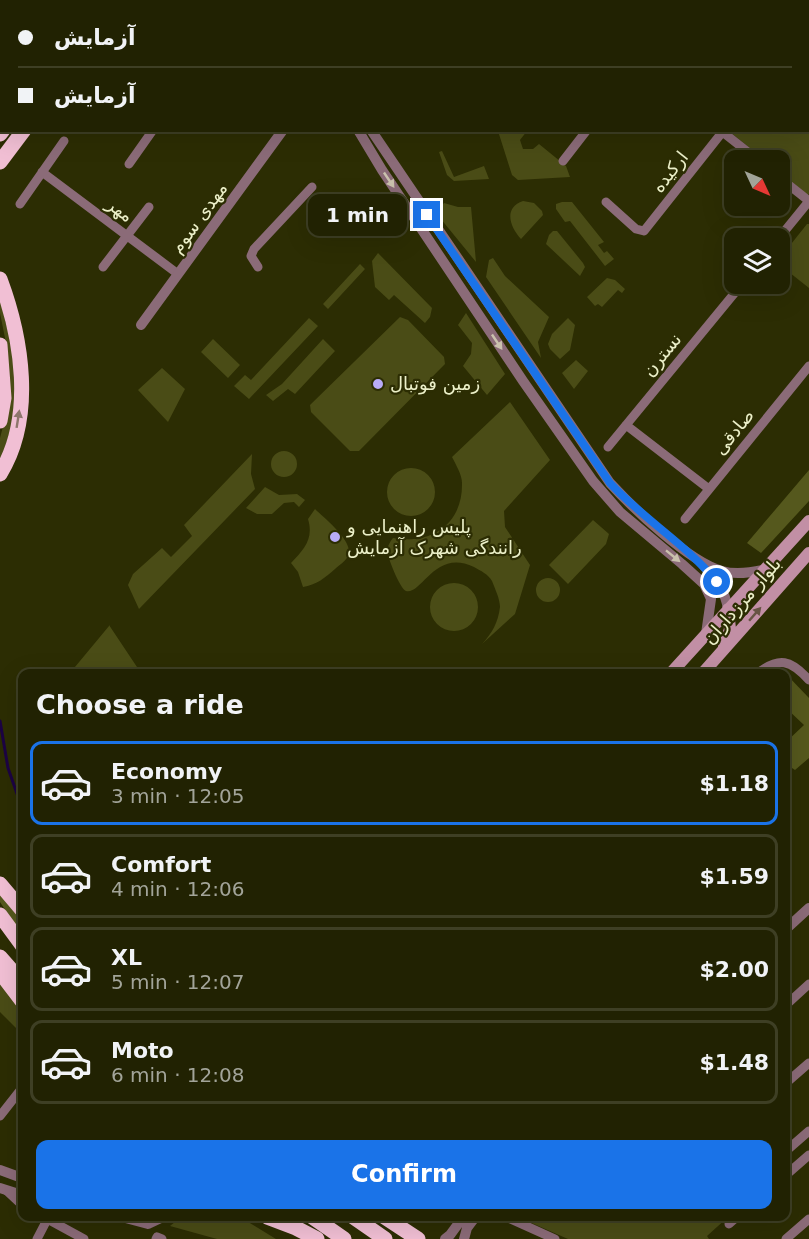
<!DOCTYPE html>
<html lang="en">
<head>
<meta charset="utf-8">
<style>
	body { margin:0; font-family:"DejaVu Sans",Cairo,sans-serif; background:#292a0c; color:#f1f3f6; height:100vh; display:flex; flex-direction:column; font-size:22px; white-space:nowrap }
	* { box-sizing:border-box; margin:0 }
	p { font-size:20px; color:#a2a499 }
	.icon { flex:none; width:33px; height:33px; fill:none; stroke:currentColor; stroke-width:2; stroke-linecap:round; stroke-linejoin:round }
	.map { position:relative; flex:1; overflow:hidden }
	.side { position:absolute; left:18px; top:669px; width:772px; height:552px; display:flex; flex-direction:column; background:#212202; border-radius:12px; box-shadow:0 6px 24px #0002,0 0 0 2px #3e3f24 }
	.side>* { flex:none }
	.hud { position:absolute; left:0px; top:0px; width:810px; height:132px; box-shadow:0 6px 24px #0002,0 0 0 2px #3e3f24; display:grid; align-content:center; height:132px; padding:0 18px; background:#212202 }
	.needle { width:39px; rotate:134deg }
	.fabs { position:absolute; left:724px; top:150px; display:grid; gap:12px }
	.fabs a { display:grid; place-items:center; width:66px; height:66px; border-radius:12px; background:#212202; box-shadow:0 6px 24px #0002,0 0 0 2px #3e3f24; font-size:30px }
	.end { position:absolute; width:27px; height:27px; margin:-14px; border:8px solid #1a73e8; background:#fff; box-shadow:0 0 0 3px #fff }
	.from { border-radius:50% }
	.bubble { position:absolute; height:42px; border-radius:12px; background:#212202; box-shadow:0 6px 24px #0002,0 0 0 2px #3e3f24; font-size:20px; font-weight:800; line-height:42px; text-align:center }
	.hud b { display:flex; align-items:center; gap:21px; height:57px; font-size:22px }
	.hud b+b { border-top:2px solid #3e3f24 }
	.hud i { width:15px; height:15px; background:#f1f3f6 }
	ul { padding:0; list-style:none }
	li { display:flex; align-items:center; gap:18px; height:84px; margin:0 12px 9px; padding:0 6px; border:3px solid #3e3f24; border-radius:12px }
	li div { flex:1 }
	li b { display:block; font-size:22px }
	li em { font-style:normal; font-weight:800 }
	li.active { border-color:#1a73e8 }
	li>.icon { width:54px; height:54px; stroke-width:1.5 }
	h2 { padding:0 18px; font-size:27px; line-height:72px }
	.button { display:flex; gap:12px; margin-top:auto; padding:12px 18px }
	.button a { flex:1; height:69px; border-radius:12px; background:#1a73e8; color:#fff; font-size:24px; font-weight:800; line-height:69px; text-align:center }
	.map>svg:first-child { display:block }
</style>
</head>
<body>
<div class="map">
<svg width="809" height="1239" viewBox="0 0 809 1239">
	<rect width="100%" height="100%" fill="#2c2d03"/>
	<!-- green -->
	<path fill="#4a4c16" d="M809 124V194L808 195 780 173V160H765L730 132 732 130H808Z
		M498 131H527L520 140 523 149H533L539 144 566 166 570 177 518 180 512 175Z
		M442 151 454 177 484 166 489 179 454 181 447 175 439 152Z
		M523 201 534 203 542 211 543 215 521 239C510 227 503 208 523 201Z
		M562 202H572L604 242 598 245 604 253 607 251 614 259 605 266 570 221 565 222 556 209V204Z
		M444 203 458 207H471L476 262 436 213Z
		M807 224H809V288L780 265V258Z
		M553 231H557L583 263 585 267 580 276 546 244 549 235Z
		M378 253 432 308 430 317 425 323 394 295 389 300 375 287 372 261Z
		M493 258 505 276 549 317 538 342 541 358 486 277 489 260Z
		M360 264 365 269 328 309 323 304Z
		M607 278 615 280 625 289 622 293 618 290 602 307 598 304 595 306 587 297Z
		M0 299 15 361 14 418 0 463V438L7 411 8 353 0 313Z
		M466 313 505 374 487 395 463 366 471 354 472 343 458 325Z
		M400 317 408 320 444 357 445 364 359 451H350L311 412 310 405Z
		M309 318 318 326 249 399 234 386 245 375 251 380Z
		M568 318 575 325 570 350 560 359 550 349 548 344 552 334Z
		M213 339 240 365 228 378 201 352Z
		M323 339 335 351 295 394 288 389 273 401 266 395 282 384Z
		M576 360 588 371 574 389 562 373Z
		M162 368 185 389 168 422 138 390Z
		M510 402 550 460 504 511 505 527 530 565 515 614 482 644C492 633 498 623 500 607 500 599 495 589 492 581 488 574 481 571 474 567 435 548 422 595 406 591 400 589 387 556 387 550 388 545 390 542 393 538 431 545 463 524 462 483 462 475 456 465 452 457Z
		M271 464a13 13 0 1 1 26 0a13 13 0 1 1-26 0Z
		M252 454 251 474 255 489 139 609 128 585 133 574 162 548 171 557 192 536 184 525Z
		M387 492a24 24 0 1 1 48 0a24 24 0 1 1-48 0Z
		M265 487 279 495 297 494 305 500 299 507 294 502 284 503 272 514H257L246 508Z
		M315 509C324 518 355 542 348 556 346 561 339 565 335 569 325 578 316 585 303 587L298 572 291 563C304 549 314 539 308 519Z
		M593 520 609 534 606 544 568 584 549 565Z
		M536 590a12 12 0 1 1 24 0a12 12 0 1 1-24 0Z
		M430 607a24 24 0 1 1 48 0a24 24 0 1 1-48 0Z
		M109 625 141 673H70L109 626Z
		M0 980 22 1011V1034L0 1012Z
		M181 1217H240L276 1239H217L170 1226Z
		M518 1217H728L707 1236 709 1239H568Z"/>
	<!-- forest -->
	<path fill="#55581d" d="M809 470V501L761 553 747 543Z
		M786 674 809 698V758L795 770 786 764V742L804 725 786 708Z
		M0 892 22 917V935L0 902Z"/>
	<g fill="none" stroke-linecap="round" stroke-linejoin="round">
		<!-- stream -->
		<path stroke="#1c0343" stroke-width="3" d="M0 721 8 768 22 808"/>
		<!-- minor -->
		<path stroke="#8b6b78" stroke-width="9" d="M168 0 170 2
			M472 0V2
			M246 2 248 0
			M572 2 573 0
			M625 2 626 0
			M689 2 691 0
			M808 24H809
			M720 130 758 160
			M563 161 587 130
			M129 164 153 130
			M42 172 178 274
			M780 178 809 201
			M606 202 636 229 644 231 724 130
			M20 204 64 141
			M779 238 809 201
			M103 267 149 207
			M258 267 251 256 254 249 312 187
			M626 425 709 489
			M608 447 742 284
			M685 519 809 366
			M757 674C779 656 791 660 809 680
			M786 1005 809 984
			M786 1083 809 1063
			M0 1116 22 1088
			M786 1151 809 1131
			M786 1175 809 1155
			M7 1191 22 1205
			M42 1216 84 1239
			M504 1216 555 1239
			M729 1224 738 1216
			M37 1239 49 1216
			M156 1239 157 1237 162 1239
			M786 1239 809 1219"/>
		<!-- tertiary -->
		<path stroke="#8b6b78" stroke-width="10" d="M379 2 380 0
			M358 130 382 170 523 381 593 481 620 512 682 564 704 584 711 599 706 634
			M371 130 610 483C634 509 688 561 722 571 735 575 749 573 763 570
			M141 325 283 130
			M704 566C716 580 725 590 728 609
			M786 929 809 908
			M0 1170 22 1178
			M0 1188 22 1195
			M118 1216 148 1224 165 1216
			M445 1239 450 1235 464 1216
			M464 1239 467 1228 476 1216"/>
		<!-- secondary -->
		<path stroke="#c28fa5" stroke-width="12" d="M724 646 730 629 728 609
			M670 674 809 521
			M702 674 809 553"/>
		<!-- trunk -->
		<path stroke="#f1bfd4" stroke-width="15" d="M86 2 87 0
			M99 2 100 0
			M115 2 116 0
			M0 115 2 113
			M0 134 3 130
			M0 162 24 130
			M0 279C22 338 35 417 0 474
			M0 345 4 398 0 421
			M0 884 22 910
			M0 915 22 945
			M0 957 22 982
			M0 972 22 1001
			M311 1216 344 1239
			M352 1216 385 1239
			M383 1216 418 1239
			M267 1217 296 1228 317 1239"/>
	</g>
	<!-- one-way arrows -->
	<defs><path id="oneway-solid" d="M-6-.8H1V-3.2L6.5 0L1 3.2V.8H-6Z" transform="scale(1.5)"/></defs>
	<g fill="#cac1ad">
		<use href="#oneway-solid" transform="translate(389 180) rotate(56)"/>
		<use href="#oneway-solid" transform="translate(497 342) rotate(56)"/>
		<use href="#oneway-solid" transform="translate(673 556) rotate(39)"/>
	</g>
	<use fill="#8e766c" href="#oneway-solid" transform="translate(18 419) rotate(-81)"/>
	<use fill="#685444" href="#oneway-solid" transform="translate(755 614) rotate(-49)"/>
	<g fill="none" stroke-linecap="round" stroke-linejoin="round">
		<!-- route -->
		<path stroke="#1a73e8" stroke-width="8" d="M427 215 610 483C643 519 686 544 717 582"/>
	</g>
	<!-- markers -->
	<g fill="#b8abf7" stroke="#2c2d03" stroke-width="2">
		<circle cx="378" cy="384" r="6"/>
		<circle cx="335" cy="537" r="6"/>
	</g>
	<g text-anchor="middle" stroke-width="4.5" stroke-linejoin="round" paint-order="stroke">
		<!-- street labels -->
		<g font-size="18" fill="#ecf0c9" stroke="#2c2d03">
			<text transform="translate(670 172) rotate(-52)" y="6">ارکیده</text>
			<text transform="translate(120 210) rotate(37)" y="6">مهر</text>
			<text transform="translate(199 218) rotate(-54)" y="6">مهدی سوم</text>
			<text transform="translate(662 355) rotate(-51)" y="6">نسترن</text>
			<text transform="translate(734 432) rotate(-51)" y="6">صادقی</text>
			<text transform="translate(742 601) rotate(-49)" y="6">بلوار مرزداران</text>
		</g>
		<!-- poi labels -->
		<g font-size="18" fill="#ecf0c9" stroke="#2c2d03" text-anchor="start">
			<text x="390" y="390">زمین فوتبال</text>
			<text x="347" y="533">پلیس راهنمایی و<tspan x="347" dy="21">رانندگی شهرک آزمایش</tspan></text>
		</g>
	</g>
</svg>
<div class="fabs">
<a><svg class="needle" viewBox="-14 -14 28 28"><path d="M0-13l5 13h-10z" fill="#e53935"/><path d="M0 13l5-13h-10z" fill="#a2a499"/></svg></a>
<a><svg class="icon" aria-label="layers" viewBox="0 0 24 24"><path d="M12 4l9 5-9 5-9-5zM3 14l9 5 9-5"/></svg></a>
</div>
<i class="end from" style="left:717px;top:582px"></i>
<i class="end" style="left:427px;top:215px"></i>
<div class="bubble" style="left:308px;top:194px;width:99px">1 min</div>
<div class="hud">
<b><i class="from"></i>آزمایش</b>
<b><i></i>آزمایش</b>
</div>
<section class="side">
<h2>Choose a ride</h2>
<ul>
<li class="active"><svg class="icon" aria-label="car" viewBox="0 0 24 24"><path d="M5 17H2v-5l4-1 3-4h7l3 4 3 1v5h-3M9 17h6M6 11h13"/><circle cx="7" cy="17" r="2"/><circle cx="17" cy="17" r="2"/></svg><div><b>Economy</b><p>3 min · 12:05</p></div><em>$1.18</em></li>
<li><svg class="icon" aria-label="car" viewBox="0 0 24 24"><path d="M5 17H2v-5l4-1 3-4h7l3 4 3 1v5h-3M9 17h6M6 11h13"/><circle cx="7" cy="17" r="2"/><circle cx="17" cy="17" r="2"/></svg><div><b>Comfort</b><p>4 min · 12:06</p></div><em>$1.59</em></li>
<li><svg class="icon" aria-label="car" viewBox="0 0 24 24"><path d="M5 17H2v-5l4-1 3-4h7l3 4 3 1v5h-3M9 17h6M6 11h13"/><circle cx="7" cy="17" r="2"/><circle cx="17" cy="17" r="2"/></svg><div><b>XL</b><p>5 min · 12:07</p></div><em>$2.00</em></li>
<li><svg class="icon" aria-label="car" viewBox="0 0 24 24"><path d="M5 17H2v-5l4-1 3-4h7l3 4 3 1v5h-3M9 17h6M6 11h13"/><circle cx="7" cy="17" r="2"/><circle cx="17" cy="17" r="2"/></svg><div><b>Moto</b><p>6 min · 12:08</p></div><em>$1.48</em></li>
</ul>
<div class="button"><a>Confirm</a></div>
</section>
</div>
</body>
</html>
